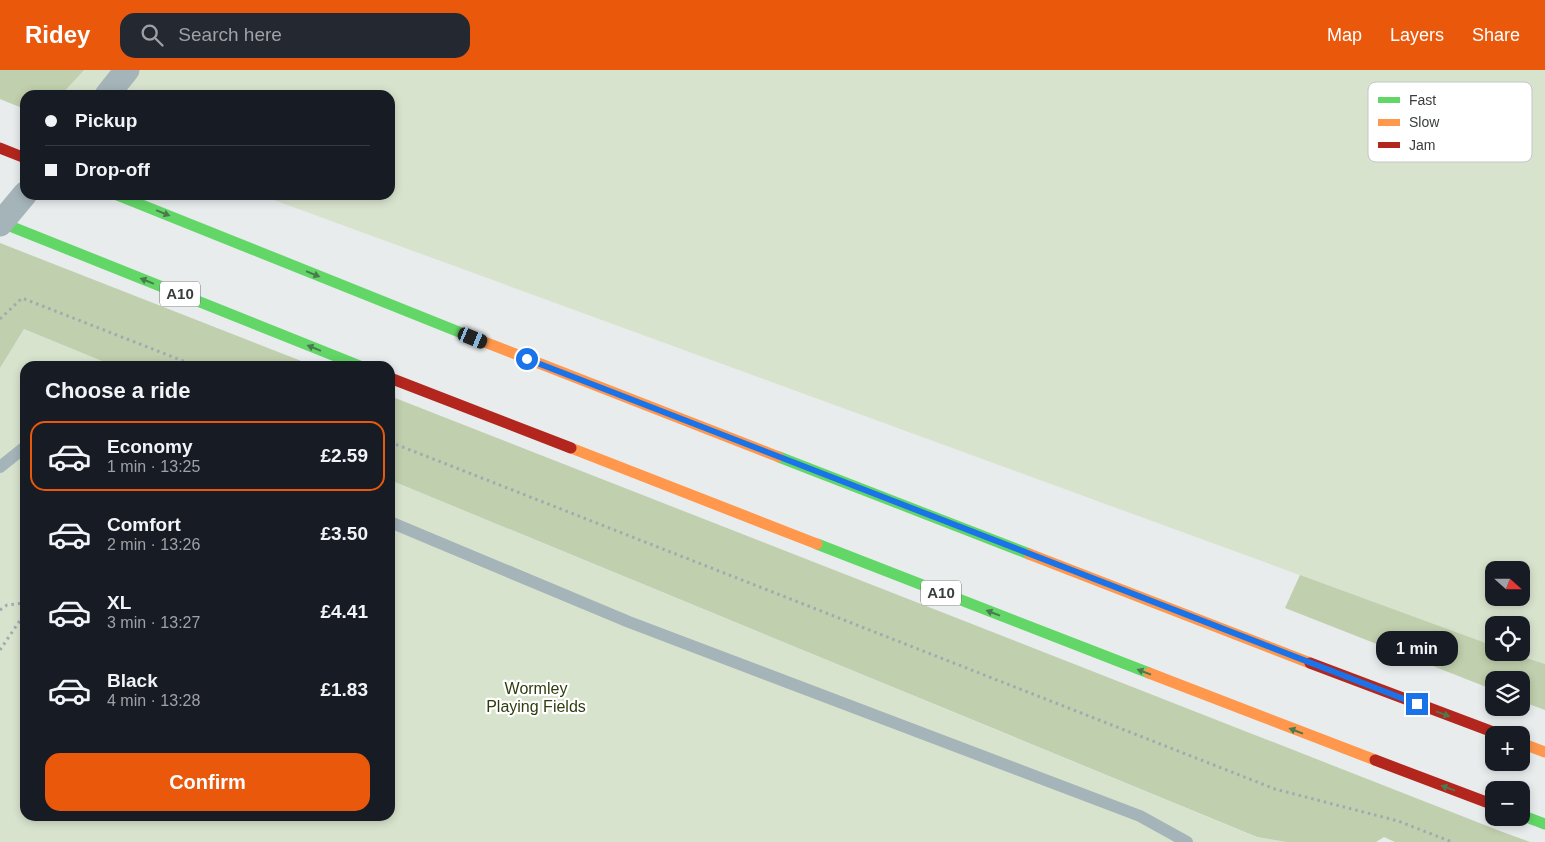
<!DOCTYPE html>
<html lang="en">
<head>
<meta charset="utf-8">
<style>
	body { margin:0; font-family:Arial,sans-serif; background:#242831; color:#f1f3f6; height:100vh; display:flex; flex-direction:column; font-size:19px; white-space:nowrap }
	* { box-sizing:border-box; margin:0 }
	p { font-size:16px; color:#9ea1a6 }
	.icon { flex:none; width:28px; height:28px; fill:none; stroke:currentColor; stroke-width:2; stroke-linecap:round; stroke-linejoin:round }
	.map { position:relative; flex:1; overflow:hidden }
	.drawer { position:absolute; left:20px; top:291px; width:375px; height:460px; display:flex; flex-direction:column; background:#171b24; border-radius:15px; box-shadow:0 2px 8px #0003 }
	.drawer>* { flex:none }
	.hud { position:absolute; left:20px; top:20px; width:375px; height:110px; border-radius:15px; box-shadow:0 2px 8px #0003; display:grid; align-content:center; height:110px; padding:0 25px; background:#171b24 }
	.needle { width:32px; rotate:111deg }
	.controls { position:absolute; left:1485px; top:491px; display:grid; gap:10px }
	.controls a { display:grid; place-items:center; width:45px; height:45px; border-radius:10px; background:#171b24; box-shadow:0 2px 8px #0003; font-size:25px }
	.end { position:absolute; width:22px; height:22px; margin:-11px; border:6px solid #1a73e8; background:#fff; box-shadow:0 0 0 2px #fff }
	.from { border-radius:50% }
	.bubble { position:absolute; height:35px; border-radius:15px; background:#171b24; box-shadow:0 2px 8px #0003; font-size:16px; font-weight:700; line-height:35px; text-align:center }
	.car { position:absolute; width:15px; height:30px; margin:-15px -8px; border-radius:6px; box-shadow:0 0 4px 1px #0007; background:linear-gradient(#222 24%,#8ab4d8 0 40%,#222 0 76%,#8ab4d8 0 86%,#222 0) }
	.hud b { display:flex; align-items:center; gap:18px; height:48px; font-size:19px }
	.hud b+b { border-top:1px solid #363941 }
	.hud i { width:12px; height:12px; background:#f1f3f6 }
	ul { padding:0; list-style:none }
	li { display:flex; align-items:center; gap:15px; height:70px; margin:0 10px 8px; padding:0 15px; border:2px solid transparent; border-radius:15px }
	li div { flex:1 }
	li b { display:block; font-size:19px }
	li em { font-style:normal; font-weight:700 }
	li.on { border-color:#ea580c }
	li>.icon { width:45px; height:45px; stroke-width:1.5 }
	h2 { padding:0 25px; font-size:22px; line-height:60px }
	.action { display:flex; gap:10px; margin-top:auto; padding:10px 25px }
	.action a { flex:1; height:58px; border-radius:15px; background:#ea580c; color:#fff; font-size:20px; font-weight:700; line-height:58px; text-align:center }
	header { display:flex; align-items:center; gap:30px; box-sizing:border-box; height:70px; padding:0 25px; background:#ea580c; color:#fff }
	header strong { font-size:24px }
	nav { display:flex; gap:28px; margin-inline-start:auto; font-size:18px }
	.search { width:350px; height:45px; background:#242831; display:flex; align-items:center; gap:12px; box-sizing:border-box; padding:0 18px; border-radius:15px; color:#9ea1a6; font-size:19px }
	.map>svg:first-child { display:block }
</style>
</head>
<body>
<header>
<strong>Ridey</strong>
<div class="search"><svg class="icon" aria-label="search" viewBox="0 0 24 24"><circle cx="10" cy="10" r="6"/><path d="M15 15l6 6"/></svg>Search here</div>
<nav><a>Map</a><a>Layers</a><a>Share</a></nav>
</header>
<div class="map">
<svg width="1545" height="772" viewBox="0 0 1545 772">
	<rect width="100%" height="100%" fill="#e8ecec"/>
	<!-- green -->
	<path fill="#d8e3cd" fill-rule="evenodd" d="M0 0H1545V594L1511 583 1521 582V555H1494V576L260 125H390V25H25V39L0 29ZM1494 500H1521V528H1494Z
		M24 259 114 296H25V746H390V410L1256 767 1287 772H0V298Z"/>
	<!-- forest -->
	<path fill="#c0cfad" d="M0 0H84L61 25H25V39L0 29Z
		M0 173 314 296H114L24 259 0 298Z
		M390 326 1500 761 1530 772H1395L1384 767 1376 772H1287L1257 767 390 410Z
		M1300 505 1494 576V582L1511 583 1545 594V640L1521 631V610H1494V620L1285 538Z"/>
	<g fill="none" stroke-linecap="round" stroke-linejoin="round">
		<!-- path -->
		<path stroke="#9fabaf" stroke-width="3" stroke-dasharray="2.5 4" stroke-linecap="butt" d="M0 249 22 228 196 296
			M390 372 1275 719 1398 751 1452 772
			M0 540 7 535 25 533
			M0 580 25 543"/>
		<!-- lane -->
		<path stroke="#a5b4b9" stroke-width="12" d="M0 397 25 377
			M390 452 629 552 1140 746 1187 772"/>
		<!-- street -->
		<path stroke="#a5b4b9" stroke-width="25" d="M107 25 127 0"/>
		<!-- fast -->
		<path stroke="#63d668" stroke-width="11" d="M117 125 464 264
			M0 152 360 296
			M779 387 1029 484
			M817 474 1149 603
			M1521 745 1545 754"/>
		<!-- slow -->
		<path stroke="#ff974d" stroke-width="11" d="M464 264 779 387
			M571 378 817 474
			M1029 484 1310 593
			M1149 603 1375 690
			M1521 673 1545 682"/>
		<!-- jam -->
		<path stroke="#b3261e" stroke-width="11" d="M0 78 25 88
			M390 308 571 378
			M1310 593 1501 665
			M1375 690 1494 735"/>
		<!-- street-bridge -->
		<path stroke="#a5b4b9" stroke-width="25" d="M0 154 25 124"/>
	</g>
	<!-- one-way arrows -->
	<defs><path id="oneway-solid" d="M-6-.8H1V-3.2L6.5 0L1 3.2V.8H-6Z" transform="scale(1.25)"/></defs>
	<g fill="#4a7a4e">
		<use href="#oneway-solid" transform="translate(163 143) rotate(22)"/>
		<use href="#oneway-solid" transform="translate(313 204) rotate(22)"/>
		<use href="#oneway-solid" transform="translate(147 211) rotate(-158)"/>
		<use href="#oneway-solid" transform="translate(314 278) rotate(-158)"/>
		<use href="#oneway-solid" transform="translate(993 543) rotate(-159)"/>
		<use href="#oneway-solid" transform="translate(1144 602) rotate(-159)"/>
		<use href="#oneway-solid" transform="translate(1443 644) rotate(20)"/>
		<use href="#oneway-solid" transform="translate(1296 661) rotate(-159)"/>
		<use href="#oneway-solid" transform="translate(1448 718) rotate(-160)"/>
	</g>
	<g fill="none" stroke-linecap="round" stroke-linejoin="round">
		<!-- route -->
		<path stroke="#1a73e8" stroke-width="6" d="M527 289 1417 634"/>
	</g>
	<g text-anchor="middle" stroke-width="4.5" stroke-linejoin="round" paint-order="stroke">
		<!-- shield labels -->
		<g fill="#fff" stroke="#757777" stroke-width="1">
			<rect x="160" y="211.5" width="40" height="25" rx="4"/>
			<rect x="921" y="510.5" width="40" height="25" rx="4"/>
		</g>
		<g font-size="15" font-weight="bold" fill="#3a3d3d">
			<text x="180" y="229">A10</text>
			<text x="941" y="528">A10</text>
		</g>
		<!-- park labels -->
		<g font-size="16" fill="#2e3d0e" stroke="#fff">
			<text x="536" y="624">Wormley<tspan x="536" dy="18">Playing Fields</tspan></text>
		</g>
	</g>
	<!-- legend -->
	<rect x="1368" y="12" width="164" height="80" rx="8" fill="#fff" stroke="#c4c5c5" stroke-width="1"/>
	<rect x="1378" y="27" width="22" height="6" fill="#63d668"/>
	<rect x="1378" y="49" width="22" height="7" fill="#ff974d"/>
	<rect x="1378" y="72" width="22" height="6" fill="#b3261e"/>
	<g font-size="14" fill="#3a3d3d">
		<text x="1409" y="35">Fast</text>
		<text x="1409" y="57">Slow</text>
		<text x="1409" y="80">Jam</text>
	</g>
</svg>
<div class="controls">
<a><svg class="needle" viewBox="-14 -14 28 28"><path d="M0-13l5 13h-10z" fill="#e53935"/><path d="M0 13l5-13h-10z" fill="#9ea1a6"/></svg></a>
<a><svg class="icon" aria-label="locate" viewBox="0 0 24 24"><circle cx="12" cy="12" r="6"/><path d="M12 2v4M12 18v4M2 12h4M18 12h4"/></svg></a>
<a><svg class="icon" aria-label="layers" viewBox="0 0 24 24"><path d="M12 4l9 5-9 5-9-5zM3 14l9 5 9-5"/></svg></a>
<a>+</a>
<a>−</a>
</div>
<i class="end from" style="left:527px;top:289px"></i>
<i class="end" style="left:1417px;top:634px"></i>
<div class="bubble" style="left:1376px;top:561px;width:82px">1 min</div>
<i class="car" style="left:473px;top:268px;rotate:112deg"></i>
<div class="hud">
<b><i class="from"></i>Pickup</b>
<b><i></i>Drop-off</b>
</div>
<section class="drawer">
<h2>Choose a ride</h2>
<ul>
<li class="on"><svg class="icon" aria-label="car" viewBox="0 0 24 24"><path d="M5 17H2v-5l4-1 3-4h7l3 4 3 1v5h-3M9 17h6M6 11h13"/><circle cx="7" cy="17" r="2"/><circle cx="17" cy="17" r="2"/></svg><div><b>Economy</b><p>1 min · 13:25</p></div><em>£2.59</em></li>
<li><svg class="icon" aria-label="car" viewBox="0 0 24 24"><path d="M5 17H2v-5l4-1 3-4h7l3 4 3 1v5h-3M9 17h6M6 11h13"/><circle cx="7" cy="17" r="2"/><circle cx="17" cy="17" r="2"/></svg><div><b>Comfort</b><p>2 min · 13:26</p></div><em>£3.50</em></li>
<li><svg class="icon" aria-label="car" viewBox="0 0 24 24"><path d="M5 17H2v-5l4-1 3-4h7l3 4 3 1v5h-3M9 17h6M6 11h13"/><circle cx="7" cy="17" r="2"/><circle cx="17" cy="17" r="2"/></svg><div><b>XL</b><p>3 min · 13:27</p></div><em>£4.41</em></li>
<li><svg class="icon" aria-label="car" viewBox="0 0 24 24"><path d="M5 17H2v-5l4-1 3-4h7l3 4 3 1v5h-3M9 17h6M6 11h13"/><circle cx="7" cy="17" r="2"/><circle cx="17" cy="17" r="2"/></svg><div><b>Black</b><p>4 min · 13:28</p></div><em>£1.83</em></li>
</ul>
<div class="action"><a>Confirm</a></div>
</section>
</div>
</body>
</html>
